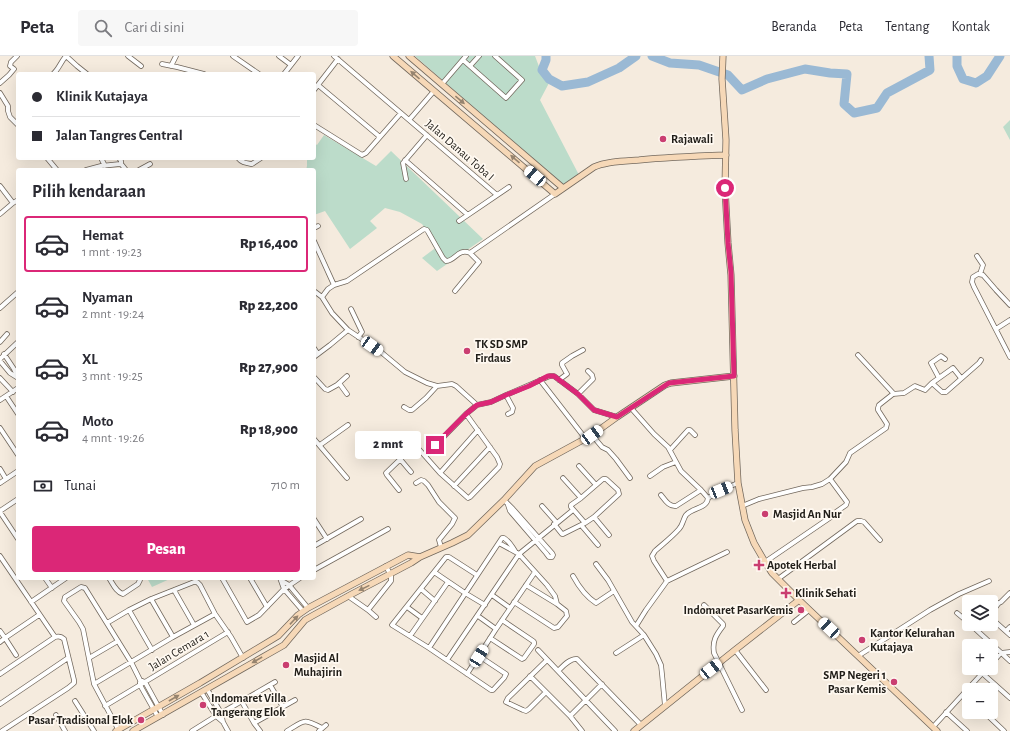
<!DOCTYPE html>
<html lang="id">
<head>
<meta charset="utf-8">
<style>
	body { margin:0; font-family:"Alegreya Sans",sans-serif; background:#f7f7f7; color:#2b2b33; height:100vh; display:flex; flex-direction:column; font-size:15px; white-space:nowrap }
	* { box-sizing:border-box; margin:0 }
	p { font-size:13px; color:#7c7c81 }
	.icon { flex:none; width:22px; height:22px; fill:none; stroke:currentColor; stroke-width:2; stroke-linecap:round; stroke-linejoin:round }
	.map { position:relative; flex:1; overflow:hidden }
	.drawer { position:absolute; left:16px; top:112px; width:300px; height:412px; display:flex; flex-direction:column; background:#fff; border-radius:4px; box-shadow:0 4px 16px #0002 }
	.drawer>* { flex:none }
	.guide { position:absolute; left:16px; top:16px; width:300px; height:88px; border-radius:4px; box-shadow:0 4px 16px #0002; display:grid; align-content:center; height:88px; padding:0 16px; background:#fff }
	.controls { position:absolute; left:962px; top:539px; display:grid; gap:8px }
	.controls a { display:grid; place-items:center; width:36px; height:36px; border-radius:4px; background:#fff; box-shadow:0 4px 16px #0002; font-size:20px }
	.end { position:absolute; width:18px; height:18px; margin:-9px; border:5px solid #db2777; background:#fff; box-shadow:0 0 0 2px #fff }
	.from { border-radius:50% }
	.bubble { position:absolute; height:28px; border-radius:4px; background:#fff; box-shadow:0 4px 16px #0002; font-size:13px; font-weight:800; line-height:28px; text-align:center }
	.car { position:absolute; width:12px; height:24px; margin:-12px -6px; border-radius:5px; box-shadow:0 0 3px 1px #0007; background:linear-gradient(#fff 24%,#345 0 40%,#fff 0 76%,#345 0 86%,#fff 0) }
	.guide b { display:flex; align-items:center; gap:14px; height:38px; font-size:15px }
	.guide b+b { border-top:1px solid #e1e1e2 }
	.guide i { width:10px; height:10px; background:#2b2b33 }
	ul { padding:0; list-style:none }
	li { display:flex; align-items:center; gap:12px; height:56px; margin:0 8px 6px; padding:0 8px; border:2px solid transparent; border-radius:4px }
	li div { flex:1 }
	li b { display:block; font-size:15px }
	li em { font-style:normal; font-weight:800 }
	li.selected { border-color:#db2777 }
	li>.icon { width:36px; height:36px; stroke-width:1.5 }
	h2 { padding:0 16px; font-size:18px; line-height:48px }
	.pay { display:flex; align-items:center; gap:10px; height:44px; padding:0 16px; font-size:15px }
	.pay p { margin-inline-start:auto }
	.cta { display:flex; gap:8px; margin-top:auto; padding:8px 16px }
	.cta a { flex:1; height:46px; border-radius:4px; background:#db2777; color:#fff; font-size:16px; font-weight:800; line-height:46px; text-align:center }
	header { display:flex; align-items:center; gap:24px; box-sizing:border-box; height:56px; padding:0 20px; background:#fff; border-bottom:1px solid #e1e1e2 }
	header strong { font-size:19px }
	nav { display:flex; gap:22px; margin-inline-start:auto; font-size:14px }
	.search { width:280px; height:36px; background:#f7f7f7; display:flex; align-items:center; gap:10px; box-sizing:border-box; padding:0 14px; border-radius:4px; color:#7c7c81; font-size:15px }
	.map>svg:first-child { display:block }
</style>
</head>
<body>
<header>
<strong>Peta</strong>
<div class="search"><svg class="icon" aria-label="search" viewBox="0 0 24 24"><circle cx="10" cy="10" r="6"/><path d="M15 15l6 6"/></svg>Cari di sini</div>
<nav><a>Beranda</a><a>Peta</a><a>Tentang</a><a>Kontak</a></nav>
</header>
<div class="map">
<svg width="1010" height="675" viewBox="0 0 1010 675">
	<rect width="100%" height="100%" fill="#f5ebde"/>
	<!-- green -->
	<path fill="#bcdcca" d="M415 0H535L543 21 549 27 540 44 579 119 562 130Z
		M1010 64V84L1003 71Z
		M324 79 376 110 391 95 483 183 437 215 422 202 438 190 422 168 400 156 385 152 370 165 377 172 350 193 325 155 314 159V114H306L307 110V102H314V87L317 89Z
		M147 522H172L152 531Z"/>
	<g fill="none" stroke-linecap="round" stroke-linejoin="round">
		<!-- river -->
		<path stroke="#9ab9d4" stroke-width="9" d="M546 0V4L542 14 549 23 562 30 588 26 619 12 636 0
			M652 0 670 7 699 9 728 19 742 34 767 23 805 13 830 17 847 18 844 48 854 57 877 52 887 37 930 14 929 0
			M957 0V10L963 23 976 27 987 20 1000 0"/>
		<defs>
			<path id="street" d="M66 0 77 10 87 18
				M128 0 141 10
				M233 0 259 18
				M279 0 291 9
				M334 0 497 139
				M463 4 506 42 522 24 495 0
				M162 8 177 11 204 18
				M171 10 176 0
				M470 10 479 0
				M53 18C59 13 60 7 66 0
				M284 18 298 0
				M0 27 9 19 14 13 10 10 11 6 17 0
				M442 28 466 0
				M318 29 380 81
				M314 34 338 3
				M0 37 8 50V55L10 61 18 69
				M409 64 434 35
				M314 69 362 99 366 97 401 57
				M47 102 57 114
				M101 102 105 110
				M119 102 121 105V108
				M238 102C242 107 246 107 252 108L261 102
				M405 104 468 159
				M86 114 101 110 120 108 122 109 126 114
				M139 114 150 108
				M406 123 403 107 427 79
				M0 130 13 147
				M0 158 13 147 18 144
				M459 165 509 131
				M314 172 318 170
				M314 185 334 229 328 233 322 241
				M977 200 983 209 980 218
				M334 229 347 225 424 173 427 174 443 202 446 205C455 205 458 192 470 197
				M314 235 322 241 332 257 348 274 381 296 405 316 427 327 437 330 452 328 456 330 477 349
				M455 235 479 206 470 197 555 138
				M1010 249 996 234 983 219 978 218 973 221 972 226 974 231 1010 301
				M0 252 18 236
				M351 253 362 276 358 281
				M996 273 1010 264
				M0 286 7 278
				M314 292 318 298
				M4 298 14 313 18 321
				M858 299 894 338
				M314 301 330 289 348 274
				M0 303 18 286
				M0 305 10 317 18 322
				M314 321 325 333 328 334 337 329 347 320
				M0 322 13 336
				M939 322 931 307 941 300 945 303
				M540 324 585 382
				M559 324 567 318 562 309V307L572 300 583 294
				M339 327 347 338
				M932 327 942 336H946L979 307 981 304
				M578 338 593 323 592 319 588 315
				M506 339 513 352 512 356 508 358
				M6 340 18 358
				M0 344 18 332
				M477 349 491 346 506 339 550 320H554L578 338 594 354 617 361
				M404 351 409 354H412L426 342 437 330
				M631 352 654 378 668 391 681 415 701 434 708 442C707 453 693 451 686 459 683 463 683 469 679 473 672 481 663 488 655 495L652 500 654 505 667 525
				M0 372 18 399
				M592 379 602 391 608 394 616 403 630 422
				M314 383 347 422
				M320 389 348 369
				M670 394 688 374H690L695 379
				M425 400 466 358 477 349
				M400 403 411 416
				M579 410 596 429
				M0 413 6 423
				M440 417 478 374
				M650 420 663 411 676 406
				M563 422 581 442
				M830 423 847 446 846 449 836 456
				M0 427 18 415
				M416 427 421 424 424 425 428 429 439 446 455 462 452 468 439 484 441 491
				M454 430 490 391
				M399 434 387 419 386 417 414 390 417 391 440 417 468 442 470 441 499 411 500 408 497 401 466 358
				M661 439C665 444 669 451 676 450L701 434
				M708 442 721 434 738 427
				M504 444 513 453 552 497 553 499 552 501H549L546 497 510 455 508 449
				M542 450 557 467
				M742 450 759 443 803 432 812 431 822 428 830 423 846 406 850 397 886 372 887 368 878 354V352L879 349 893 338 904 337 915 330 925 334 932 327 953 312 961 322
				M0 455 18 443
				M0 456 18 483
				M594 461 609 479
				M314 463 327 483
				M554 468 562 478H563L585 467 594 461 619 438 618 434 606 423H603L581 442 571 449V451L585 467
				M581 469 598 489
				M499 487 519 498 547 529 555 540 557 548
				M314 490 361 463
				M0 500 55 581
				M765 506 831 461
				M596 508 608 524 632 566 644 579 656 598 661 609 662 618 665 650
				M314 514 388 473
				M434 516 465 537 485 549
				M477 519 449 501H446L392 569 429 592 491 634H493L504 622 506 618 479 600
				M573 520C579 531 585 540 596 547L614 535
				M45 522 52 532
				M109 522C113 528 116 536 123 538L138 528 140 524V522
				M222 522 247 566 259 559 284 533 300 522
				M250 522 267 551
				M280 522 284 533 303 555
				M778 523 857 465H861L864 466 880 484
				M282 525 289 529 308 552
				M421 533 435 545
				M174 534 194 569
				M492 539 510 552
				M348 540 368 554 376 561
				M151 543 173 581
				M31 546 66 522
				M514 546 554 572 558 571 567 560 566 555 557 548 526 529
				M704 549 723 568V570C716 579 712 585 714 597L742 654
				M407 551 422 562
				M991 551 1001 546 1010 537
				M129 554 152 594
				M368 554 391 525V520L386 510
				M957 557 969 567
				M991 557 998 548
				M478 560 496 573
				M991 562 1010 579
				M794 566 809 554
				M107 567 129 554 151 543 194 526H197L200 529 215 558 231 581 243 602
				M970 568 1010 605
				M636 570 646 554 667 525 727 496
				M0 575 5 582 39 559
				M1006 575 1010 571
				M410 580 448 526
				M490 582 522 603 524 602 534 588V586L533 585 502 564
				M0 586 5 582 16 599
				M429 592 502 482H504C509 485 512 490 515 495
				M538 594 615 675
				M735 594 766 634
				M616 597 644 579
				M858 600 930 554 959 538 989 525
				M89 602 118 585
				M447 604 519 498 573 454
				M991 608 1001 597 1010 596
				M558 615C563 610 570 602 577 603L641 669
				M982 617 1010 642
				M0 618 55 581C58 580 61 580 64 583L74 624V627L68 632 2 675
				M467 618 496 573 535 516
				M530 620 570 660 582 675
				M140 626V629L158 661
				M94 628 173 581 215 558
				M270 629 283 651
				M207 633 221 657 223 666
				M201 636 216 660 223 666 228 675
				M546 636 529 653 526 655 523 654 506 646 508 642 547 604
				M964 637 969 642
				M75 645 94 675
				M242 646 254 667 260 675
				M0 648 68 602
				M105 650 228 576
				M946 656 967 675
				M984 656 1004 675
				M56 659 65 675
				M570 660 602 628
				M254 667 295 644
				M933 671 987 612
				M118 673 94 628 83 573 79 566 64 545 65 541 81 531 85 532 131 606 140 624 145 626 163 659
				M192 675 216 660 275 626
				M287 675C305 664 303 662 322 672
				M319 675 326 669"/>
			<path id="secondary" d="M393 0 555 138 594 111C607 105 625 105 639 104 668 101 697 100 726 99
				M409 0 563 132
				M723 0 722 23 726 84 725 132 728 187 731 219 735 374 738 427 745 464 754 487 765 506 772 517 799 544 937 675
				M116 675 200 627 278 580 298 559 308 552 408 499 420 501
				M133 675 284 589 305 564 312 560 352 538 411 507 420 501 452 487 468 479 504 444 535 410 592 379 617 361 665 329 671 327 734 320
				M634 675 735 594 799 544"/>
		</defs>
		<!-- street casing -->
		<use href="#street" stroke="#72685d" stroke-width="5.5"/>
		<!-- secondary casing -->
		<use href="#secondary" stroke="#72685d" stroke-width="7"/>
		<!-- street -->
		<use href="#street" stroke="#fff" stroke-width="4"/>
		<!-- secondary -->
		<use href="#secondary" stroke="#f6d8b7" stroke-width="5.5"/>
	</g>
	<!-- one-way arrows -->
	<defs><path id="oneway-solid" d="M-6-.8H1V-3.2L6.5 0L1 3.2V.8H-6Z"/></defs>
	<g fill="#96846f">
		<use href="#oneway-solid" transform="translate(415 19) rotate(-139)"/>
		<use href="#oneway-solid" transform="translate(460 44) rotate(40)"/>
		<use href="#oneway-solid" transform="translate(515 103) rotate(-139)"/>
		<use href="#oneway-solid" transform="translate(364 532) rotate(154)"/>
		<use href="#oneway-solid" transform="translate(294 564) rotate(-47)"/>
		<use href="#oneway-solid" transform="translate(257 604) rotate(150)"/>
		<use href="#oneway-solid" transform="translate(174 642) rotate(-30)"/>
	</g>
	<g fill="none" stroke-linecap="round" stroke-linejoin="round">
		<!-- route -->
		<path stroke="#db2777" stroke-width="5" d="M435 389 466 358 477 349 491 346 506 339 529 330 548 320H554L578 338 594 354 617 361 669 327 734 320 731 216 728 187 725 132"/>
	</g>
	<!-- markers -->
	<g fill="#ca3e71" stroke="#fff9f1" stroke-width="1.5">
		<circle cx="663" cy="83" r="4"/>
		<circle cx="467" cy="295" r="4"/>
		<circle cx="765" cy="458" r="4"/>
		<path d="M757 503h4v4h4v4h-4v4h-4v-4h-4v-4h4z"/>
		<path d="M784 531h4v4h4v4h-4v4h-4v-4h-4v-4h4z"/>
		<circle cx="801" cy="554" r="4"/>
		<circle cx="862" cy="584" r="4"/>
		<circle cx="286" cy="609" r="4"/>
		<circle cx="894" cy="626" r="4"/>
		<circle cx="203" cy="649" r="4"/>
		<circle cx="141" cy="664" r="4"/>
	</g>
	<g text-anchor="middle" stroke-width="3.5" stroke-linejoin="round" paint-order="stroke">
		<!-- poi labels -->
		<g font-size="12" font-weight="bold" fill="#201d18" stroke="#fff9f1" text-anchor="start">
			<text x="671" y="87">Rajawali</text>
			<text x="475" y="292">TK SD SMP<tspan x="475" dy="14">Firdaus</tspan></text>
			<text x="773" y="462">Masjid An Nur</text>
			<text x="767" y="513">Apotek Herbal</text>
			<text x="795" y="541">Klinik Sehati</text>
			<text x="793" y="558" text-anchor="end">Indomaret PasarKemis</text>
			<text x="870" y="581">Kantor Kelurahan<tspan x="870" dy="14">Kutajaya</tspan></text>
			<text x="294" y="606">Masjid Al<tspan x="294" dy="14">Muhajirin</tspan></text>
			<text x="886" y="623" text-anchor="end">SMP Negeri 1<tspan x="886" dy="14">Pasar Kemis</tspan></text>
			<text x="211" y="646">Indomaret Villa<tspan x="211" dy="14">Tangerang Elok</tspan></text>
			<text x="133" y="668" text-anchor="end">Pasar Tradisional Elok</text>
		</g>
		<!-- street labels -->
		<g font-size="12" fill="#201d18" stroke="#fff9f1">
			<text transform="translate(460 94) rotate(41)" y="4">Jalan Danau Toba I</text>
			<text transform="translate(179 594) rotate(-31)" y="4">Jalan Cemara 1</text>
		</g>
	</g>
</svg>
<div class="controls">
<a><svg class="icon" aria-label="layers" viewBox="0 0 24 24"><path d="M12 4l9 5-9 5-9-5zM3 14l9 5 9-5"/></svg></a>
<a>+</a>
<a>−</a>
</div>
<i class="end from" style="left:725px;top:132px"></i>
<i class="end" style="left:435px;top:389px"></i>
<div class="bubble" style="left:355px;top:375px;width:66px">2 mnt</div>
<i class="car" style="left:535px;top:120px;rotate:311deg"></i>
<i class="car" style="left:372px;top:290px;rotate:125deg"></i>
<i class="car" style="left:592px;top:379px;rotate:54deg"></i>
<i class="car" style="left:721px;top:434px;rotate:68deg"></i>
<i class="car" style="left:829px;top:572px;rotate:313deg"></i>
<i class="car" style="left:479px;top:600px;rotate:32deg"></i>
<i class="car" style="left:711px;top:613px;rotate:52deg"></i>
<div class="guide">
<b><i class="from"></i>Klinik Kutajaya</b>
<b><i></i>Jalan Tangres Central</b>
</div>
<section class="drawer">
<h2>Pilih kendaraan</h2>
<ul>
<li class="selected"><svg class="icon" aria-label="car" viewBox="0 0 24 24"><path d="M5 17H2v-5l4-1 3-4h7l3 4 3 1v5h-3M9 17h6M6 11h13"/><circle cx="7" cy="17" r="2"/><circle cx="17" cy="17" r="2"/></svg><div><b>Hemat</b><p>1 mnt · 19:23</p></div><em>Rp 16,400</em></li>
<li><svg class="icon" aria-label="car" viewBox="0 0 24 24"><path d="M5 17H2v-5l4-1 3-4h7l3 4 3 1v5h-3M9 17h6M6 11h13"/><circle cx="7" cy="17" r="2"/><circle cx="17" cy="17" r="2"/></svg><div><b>Nyaman</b><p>2 mnt · 19:24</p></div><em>Rp 22,200</em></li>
<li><svg class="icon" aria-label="car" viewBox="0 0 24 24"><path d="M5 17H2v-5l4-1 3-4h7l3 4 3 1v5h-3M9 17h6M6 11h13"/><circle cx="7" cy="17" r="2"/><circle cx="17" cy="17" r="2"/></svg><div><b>XL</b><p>3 mnt · 19:25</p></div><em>Rp 27,900</em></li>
<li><svg class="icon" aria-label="car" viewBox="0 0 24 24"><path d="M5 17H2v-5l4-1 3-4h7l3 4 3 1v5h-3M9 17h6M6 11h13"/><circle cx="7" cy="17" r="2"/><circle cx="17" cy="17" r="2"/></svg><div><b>Moto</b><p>4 mnt · 19:26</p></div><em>Rp 18,900</em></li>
</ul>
<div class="pay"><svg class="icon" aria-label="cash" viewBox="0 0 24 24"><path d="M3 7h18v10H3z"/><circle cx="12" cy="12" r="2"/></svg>Tunai<p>710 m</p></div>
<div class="cta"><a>Pesan</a></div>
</section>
</div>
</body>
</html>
